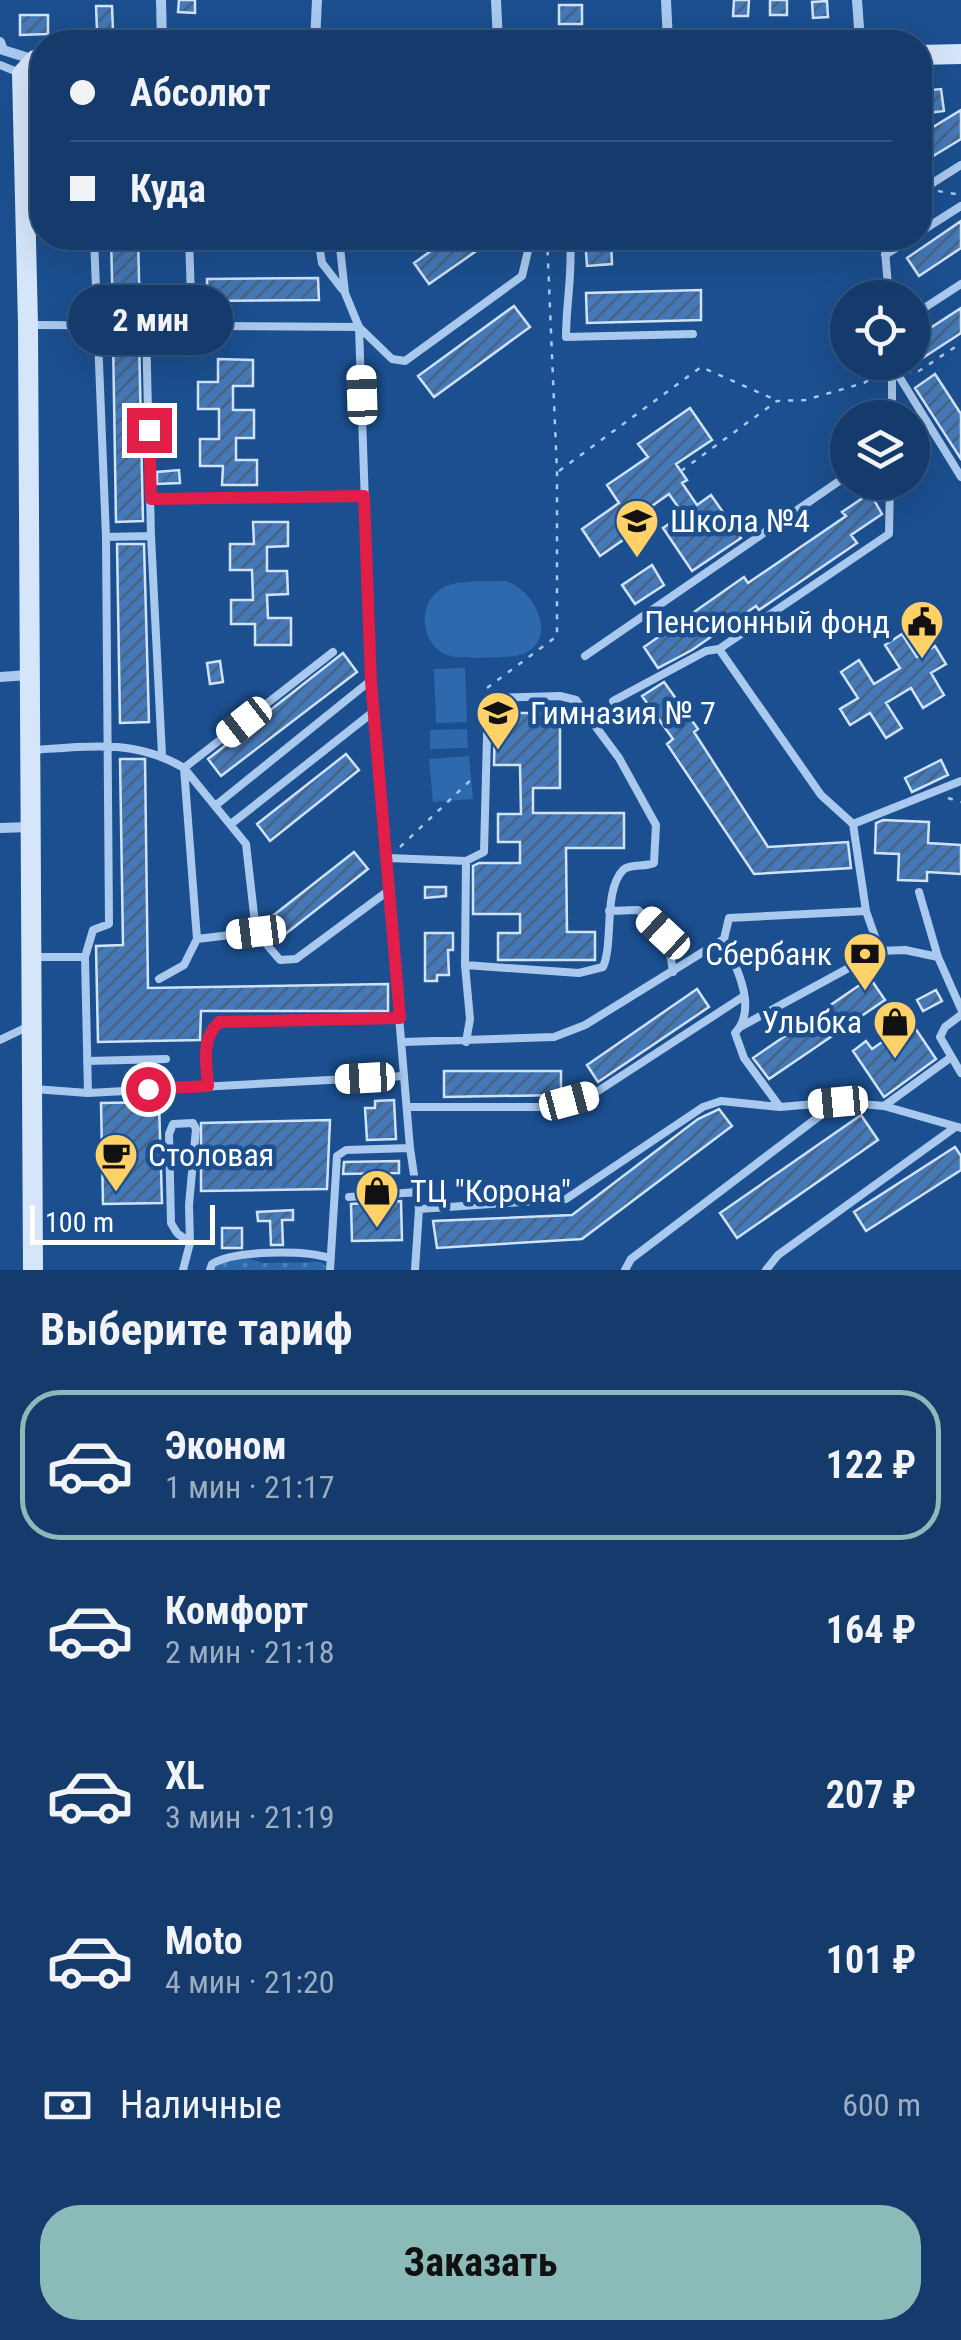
<!DOCTYPE html>
<html lang="ru">
<head>
<meta charset="utf-8">
<style>
	body { margin:0; font-family:"Roboto Condensed",sans-serif; background:#214673; color:#f1f3f6; height:100vh; display:flex; flex-direction:column; font-size:38px; white-space:nowrap }
	* { box-sizing:border-box; margin:0 }
	p { font-size:32px; color:#9dadc1 }
	.icon { flex:none; width:55px; height:55px; fill:none; stroke:currentColor; stroke-width:2; stroke-linecap:round; stroke-linejoin:round }
	.map { position:relative; height:1270px; overflow:hidden }
	.details { display:flex; flex-direction:column; background:#143b6b; flex:1 }
	.details>* { flex:none }
	.banner { position:absolute; left:30px; top:30px; width:902px; height:220px; border-radius:40px; box-shadow:0 10px 40px #0002,0 0 0 2px #33557e; display:grid; align-content:center; height:220px; padding:0 40px; background:#143b6b }
	.tools { position:absolute; left:830px; top:280px; display:grid; gap:20px }
	.tools a { display:grid; place-items:center; width:100px; height:100px; border-radius:50%; background:#143b6b; box-shadow:0 10px 40px #0002,0 0 0 2px #33557e; font-size:50px }
	.scale { position:absolute; left:30px; bottom:25px; width:185px; box-sizing:border-box; padding-left:10px; border:5px solid #fff; border-top:0; font-size:28px; line-height:35px; white-space:nowrap; color:#fff; -webkit-text-stroke:8px #1b4f8f; paint-order:stroke }
	.end { position:absolute; width:45px; height:45px; margin:-22px; border:12px solid #e11d48; background:#fff; box-shadow:0 0 0 5px #fff }
	.from { border-radius:50% }
	.bubble { position:absolute; height:70px; border-radius:35px; background:#143b6b; box-shadow:0 10px 40px #0002,0 0 0 2px #33557e; font-size:32px; font-weight:700; line-height:70px; text-align:center }
	.car { position:absolute; width:30px; height:60px; margin:-30px -15px; border-radius:12px; box-shadow:0 0 8px 2px #0007; background:linear-gradient(#fff 24%,#345 0 40%,#fff 0 76%,#345 0 86%,#fff 0) }
	.banner b { display:flex; align-items:center; gap:35px; height:95px; font-size:38px }
	.banner b+b { border-top:2px solid #33557e }
	.banner i { width:25px; height:25px; background:#f1f3f6 }
	ul { padding:0; list-style:none }
	li { display:flex; align-items:center; gap:30px; height:150px; margin:0 20px 15px; padding:0 20px; border:5px solid transparent; border-radius:40px }
	li div { flex:1 }
	li b { display:block; font-size:38px }
	li em { font-style:normal; font-weight:700 }
	li.on { border-color:#8bbbb9 }
	li>.icon { width:90px; height:90px; stroke-width:1.5 }
	h2 { padding:0 40px; font-size:45px; line-height:120px }
	.pay { display:flex; align-items:center; gap:25px; height:110px; padding:0 40px; font-size:38px }
	.pay p { margin-inline-start:auto }
	.button { display:flex; gap:20px; margin-top:auto; padding:20px 40px }
	.button a { flex:1; height:115px; border-radius:40px; background:#8bbbb9; color:#111; font-size:40px; font-weight:700; line-height:115px; text-align:center }
	.map>svg:first-child { display:block }
</style>
</head>
<body>
<div class="map">
<svg width="961" height="1270" viewBox="0 0 961 1270">
	<defs>
		<pattern id="grass-dots" width="8" height="8" patternUnits="userSpaceOnUse" patternTransform="scale(2.5)"><rect width="8" height="8" fill="#2e69ad"/><path d="M2 2h.1M6 6h.1" fill="none" stroke="#4d80b9" stroke-width="1.8" stroke-linecap="round"/></pattern>
		<pattern id="building-hatch" width="6" height="6" patternUnits="userSpaceOnUse" patternTransform="scale(2.5)"><rect width="6" height="6" fill="#4478b7"/><path d="M-1 1l2-2M0 6l6-6M5 7l2-2" fill="none" stroke="#486282"/></pattern>
	</defs>
	<rect width="100%" height="100%" fill="#1b4f8f"/>
	<!-- grass -->
	<path fill="url(#grass-dots)" d="M251 1259 262 1263 321 1262 330 1270H214L217 1264 225 1260Z"/>
	<!-- pitch -->
	<path fill="#2e69ad" d="M506 581C532 589 559 634 526 653 516 659 470 658 456 657 421 653 413 603 444 587 460 579 488 582 506 581Z
		M465 668 467 722 436 723 434 669Z
		M467 729 468 748 430 749V730Z
		M469 756 473 799 433 802 429 759Z"/>
	<!-- building -->
	<path fill="url(#building-hatch)" stroke="#cfe3fa" stroke-width="2.5" d="M179 0H195V13L178 12Z
		M734 0H749L748 16H733Z
		M770 0H787V15H770Z
		M827 1 828 17 813 18 812 2Z
		M559 5H582V24H559Z
		M96 6H112L113 30H97Z
		M20 15H48V34L20 35Z
		M941 89 944 111 920 114V91Z
		M961 110V139L920 164V135Z
		M961 221V248L919 276 907 258Z
		M111 238H138L140 317 113 318Z
		M449 238H495L429 284 414 263Z
		M585 238H611L612 264 587 266Z
		M318 278 319 300 207 301V279Z
		M701 290V320L587 323 586 293Z
		M514 306 530 327 434 397 418 376Z
		M961 308V333L912 365V340Z
		M139 337 143 521 116 522 113 338Z
		M218 359 253 360V386H233V410H254V438H236V460H257V485H222L223 466H200V439H219V409H198V382H218Z
		M935 374 961 414V459L915 388Z
		M690 408 712 440 676 464 687 480 682 483 697 505 711 495 741 538 692 571 663 528 683 514 669 494 642 513 649 522 600 556 582 529 619 503 607 485 648 457 638 444Z
		M179 470 180 483 157 484V472Z
		M870 493 882 514 851 535 857 543 759 610 756 606 692 650 658 668 644 647 744 577 748 583 846 516 842 512Z
		M253 522H288V546L267 547V571H287L288 594 267 595 268 618H291V645H255V624H231V600H253L252 570H230V544H254Z
		M117 544H144L149 722 120 723Z
		M652 565 664 585 635 604 622 585Z
		M902 634 917 657 935 646 946 664 931 673 944 695 923 708 911 688 886 703 902 728 886 738 870 713 850 725 840 709 858 698 841 672 859 660 874 684 900 668 885 645Z
		M343 653 357 672 221 776 208 759Z
		M220 661 223 682 210 684 207 663Z
		M664 682 698 729 694 732 768 847 848 842 851 868 754 874 667 744 673 739 642 696Z
		M495 713H544L545 717H560V788H533V813H624V848H566L567 932H595V960H498V933H520V914H473V866L479 863H520V842H498V814H521L520 765H494Z
		M346 754 359 770 270 841 257 824Z
		M120 759H145L148 988 388 984V1011H201L200 1040 98 1042 96 946 123 945Z
		M941 760 948 775 912 792 905 778Z
		M883 820 929 822 928 843 961 845V874L927 872V881L898 880 899 854 875 853 876 823Z
		M354 852 368 869 279 939 265 922Z
		M425 887H446V896L425 898Z
		M425 933H453V950H448L449 975H437V981H425Z
		M870 978 885 1000 769 1079 753 1058Z
		M697 989 709 1007 598 1082 587 1065Z
		M936 990 942 1001 923 1011 917 1000Z
		M911 1022 936 1059 884 1097 853 1051 866 1041 872 1049Z
		M444 1071H561V1095L444 1097Z
		M394 1100 396 1139 367 1140 365 1108H375V1101Z
		M159 1102 162 1203 103 1204 101 1103Z
		M719 1109 732 1126 582 1239 437 1248 433 1221 572 1215 698 1119Z
		M861 1115 878 1140 737 1238 720 1213Z
		M330 1120 327 1189 201 1191V1123Z
		M955 1147 961 1156V1170L866 1231 854 1212Z
		M399 1161V1173L343 1174 344 1162Z
		M401 1201 402 1240 352 1241 351 1204Z
		M293 1210V1220H282L283 1245H271L270 1221H258L257 1212Z
		M222 1228H242V1248H222Z"/>
	<g fill="none" stroke-linecap="round" stroke-linejoin="round">
		<!-- path -->
		<path stroke="#a9c9ee" stroke-width="2.5" stroke-dasharray="5 8" stroke-linecap="butt" d="M938 191 961 195
			M906 370 916 373 961 343
			M559 471 701 367 776 400
			M681 471 777 401 805 400 864 383 881 372
			M487 688 557 636V472L547 238
			M948 798 961 802
			M400 847 474 777"/>
		<!-- lane -->
		<path stroke="#a9c9ee" stroke-width="8" d="M0 65 22 74
			M920 191 961 165
			M920 232 961 206
			M189 238 192 326
			M318 238 322 263 342 289
			M339 238 345 293 359 327 371 681 410 1148 419 1209 415 1270
			M570 238C573 272 566 303 566 337L693 334
			M884 238 889 298
			M885 255 912 238
			M912 316 961 284
			M32 325 359 327 392 359 405 361 522 276 531 238
			M146 327 151 536 162 755
			M892 365 961 477
			M892 367V418
			M151 499 365 496
			M106 537 151 536
			M585 656 848 475
			M370 681 215 806 246 844 256 932 280 960 296 959 388 891
			M613 701 706 651 719 649
			M34 750C88 746 135 739 184 768L197 939 184 965 159 979
			M215 806 184 768 333 652
			M231 824 373 712
			M853 824 821 795 719 649 889 534 890 482
			M388 858 466 861 484 852 488 698 560 696 576 700 619 758 656 825 654 863C645 867 629 864 623 870 603 891 614 942 603 967L579 973 465 965
			M919 892 938 957 961 1009
			M609 911 638 910C663 933 669 937 673 972
			M197 939 256 932
			M35 957H85
			M938 957 905 950 880 951 866 911 853 824 961 781
			M961 1015 945 1027 940 1037 961 1073
			M742 1026 880 951
			M0 1040 27 1027
			M403 1042 554 1037 585 1025 724 939 729 918 866 911
			M466 1042 470 1019 465 965 466 861
			M87 1061 166 1059
			M208 1085C206 1062 201 1039 219 1022L399 1018
			M34 1089 88 1093 404 1076
			M88 1093 85 957 93 930 109 924 106 537 94 238
			M838 1102 884 1106 950 1058
			M884 1106 961 1128
			M407 1107H547L592 1095 744 996
			M349 1197 417 1192
			M419 1209 566 1199 703 1107 721 1101 780 1107
			M183 1270 190 1243 189 1205 196 1129 193 1123 173 1124 169 1134 171 1223 177 1233 190 1243
			M210 1270 212 1264C234 1250 305 1250 329 1258
			M330 1270 337 1156 346 1150 410 1148
			M625 1270 631 1259 838 1102 780 1107 744 1058 735 1033C759 1008 735 965 724 939
			M766 1270 778 1255 954 1128"/>
		<!-- street -->
		<path stroke="#a9c9ee" stroke-width="10" d="M161 0 162 42
			M496 0 498 42
			M666 0 668 42
			M857 0 860 42
			M0 42 3 50 35 60
			M315 42 317 0
			M0 677 28 675
			M0 828 30 827"/>
		<!-- secondary -->
		<path stroke="#d6e6fa" stroke-width="20" d="M920 55 961 54
			M33 1270 28 324 22 74 35 60 42 59"/>
	</g>
	<g fill="none" stroke-linecap="round" stroke-linejoin="round">
		<!-- route -->
		<path stroke="#e11d48" stroke-width="12" d="M148 1089 208 1086C206 1062 201 1039 219 1022L400 1018 371 681 364 496 151 499 149 430"/>
	</g>
	<!-- icons -->
	<defs>
		<symbol id="school-pin" viewBox="-11 -11 22 30"><path d="M0 17L-7.5 6A9.5 9.5 0 1 1 7.5 6Z" fill="#ffd166" stroke="#1b4f8f"/><path d="M0-5L7-2L0 1L-7-2ZM-4 1L0 2.5L4 1V4Q0 6-4 4Z" fill="#111"/></symbol>
		<symbol id="civic-pin" viewBox="-11 -11 22 30"><path d="M0 17L-7.5 6A9.5 9.5 0 1 1 7.5 6Z" fill="#ffd166" stroke="#1b4f8f"/><path d="M-.6-6.5H3V-4.5H.6V-3L4-1V1h2V6H-6V1h2V-1L-.6-3ZM-1.2 2.5V6h2.4V2.5Z" fill="#111"/></symbol>
		<symbol id="bank-pin" viewBox="-11 -11 22 30"><path d="M0 17L-7.5 6A9.5 9.5 0 1 1 7.5 6Z" fill="#ffd166" stroke="#1b4f8f"/><path d="M-6-4H6V4H-6ZM0-2.3a2.3 2.3 0 1 0 0 4.6a2.3 2.3 0 1 0 0-4.6Z" fill="#111"/></symbol>
		<symbol id="shop-pin" viewBox="-11 -11 22 30"><path d="M0 17L-7.5 6A9.5 9.5 0 1 1 7.5 6Z" fill="#ffd166" stroke="#1b4f8f"/><path d="M-5-2.5h2.3a2.7 3.5 0 0 1 5.4 0H5L5.5 6h-11ZM-1.5-2.5h3a1.5 2.3 0 0 0-3 0Z" fill="#111"/></symbol>
		<symbol id="cafe-pin" viewBox="-11 -11 22 30"><path d="M0 17L-7.5 6A9.5 9.5 0 1 1 7.5 6Z" fill="#ffd166" stroke="#1b4f8f"/><path d="M-5.5-4.5H6V0H3Q3 3.5 0 3.5H-2.5Q-5.5 3.5-5.5 0ZM3-3.2v2h1.7v-2ZM-6 4.5H4V6H-6Z" fill="#111"/></symbol>
	</defs>
	<g fill-rule="evenodd">
		<use href="#school-pin" x="612" y="496" width="50" height="68"/>
		<use href="#civic-pin" x="897" y="597" width="50" height="68"/>
		<use href="#school-pin" x="473" y="688" width="50" height="68"/>
		<use href="#bank-pin" x="840" y="929" width="50" height="68"/>
		<use href="#shop-pin" x="870" y="997" width="50" height="68"/>
		<use href="#cafe-pin" x="91" y="1130" width="50" height="68"/>
		<use href="#shop-pin" x="352" y="1166" width="50" height="68"/>
	</g>
	<g text-anchor="middle" stroke-width="9" stroke-linejoin="round" paint-order="stroke">
		<!-- poi labels -->
		<g font-size="32" fill="#fff" stroke="#1b4f8f" text-anchor="start">
			<text x="670" y="532">Школа №4</text>
			<text x="890" y="633" text-anchor="end">Пенсионный фонд</text>
			<text x="530" y="724">Гимназия № 7</text>
			<text x="832" y="965" text-anchor="end">Сбербанк</text>
			<text x="862" y="1033" text-anchor="end">Улыбка</text>
			<text x="148" y="1166">Столовая</text>
			<text x="410" y="1202">ТЦ "Корона"</text>
		</g>
	</g>
</svg>
<div class="tools">
<a><svg class="icon" aria-label="locate" viewBox="0 0 24 24"><circle cx="12" cy="12" r="6"/><path d="M12 2v4M12 18v4M2 12h4M18 12h4"/></svg></a>
<a><svg class="icon" aria-label="layers" viewBox="0 0 24 24"><path d="M12 4l9 5-9 5-9-5zM3 14l9 5 9-5"/></svg></a>
</div>
<div class="scale">100 m</div>
<i class="end from" style="left:148px;top:1089px"></i>
<i class="end" style="left:149px;top:430px"></i>
<div class="bubble" style="left:68px;top:285px;width:165px">2 мин</div>
<i class="car" style="left:362px;top:395px;rotate:358deg"></i>
<i class="car" style="left:244px;top:722px;rotate:232deg"></i>
<i class="car" style="left:256px;top:932px;rotate:263deg"></i>
<i class="car" style="left:663px;top:933px;rotate:313deg"></i>
<i class="car" style="left:365px;top:1078px;rotate:267deg"></i>
<i class="car" style="left:569px;top:1101px;rotate:75deg"></i>
<i class="car" style="left:838px;top:1102px;rotate:265deg"></i>
<div class="banner">
<b><i class="from"></i>Абсолют</b>
<b><i></i>Куда</b>
</div>
</div>
<section class="details">
<h2>Выберите тариф</h2>
<ul>
<li class="on"><svg class="icon" aria-label="car" viewBox="0 0 24 24"><path d="M5 17H2v-5l4-1 3-4h7l3 4 3 1v5h-3M9 17h6M6 11h13"/><circle cx="7" cy="17" r="2"/><circle cx="17" cy="17" r="2"/></svg><div><b>Эконом</b><p>1 мин · 21:17</p></div><em>122 ₽</em></li>
<li><svg class="icon" aria-label="car" viewBox="0 0 24 24"><path d="M5 17H2v-5l4-1 3-4h7l3 4 3 1v5h-3M9 17h6M6 11h13"/><circle cx="7" cy="17" r="2"/><circle cx="17" cy="17" r="2"/></svg><div><b>Комфорт</b><p>2 мин · 21:18</p></div><em>164 ₽</em></li>
<li><svg class="icon" aria-label="car" viewBox="0 0 24 24"><path d="M5 17H2v-5l4-1 3-4h7l3 4 3 1v5h-3M9 17h6M6 11h13"/><circle cx="7" cy="17" r="2"/><circle cx="17" cy="17" r="2"/></svg><div><b>XL</b><p>3 мин · 21:19</p></div><em>207 ₽</em></li>
<li><svg class="icon" aria-label="car" viewBox="0 0 24 24"><path d="M5 17H2v-5l4-1 3-4h7l3 4 3 1v5h-3M9 17h6M6 11h13"/><circle cx="7" cy="17" r="2"/><circle cx="17" cy="17" r="2"/></svg><div><b>Moto</b><p>4 мин · 21:20</p></div><em>101 ₽</em></li>
</ul>
<div class="pay"><svg class="icon" aria-label="cash" viewBox="0 0 24 24"><path d="M3 7h18v10H3z"/><circle cx="12" cy="12" r="2"/></svg>Наличные<p>600 m</p></div>
<div class="button"><a>Заказать</a></div>
</section>
</body>
</html>
